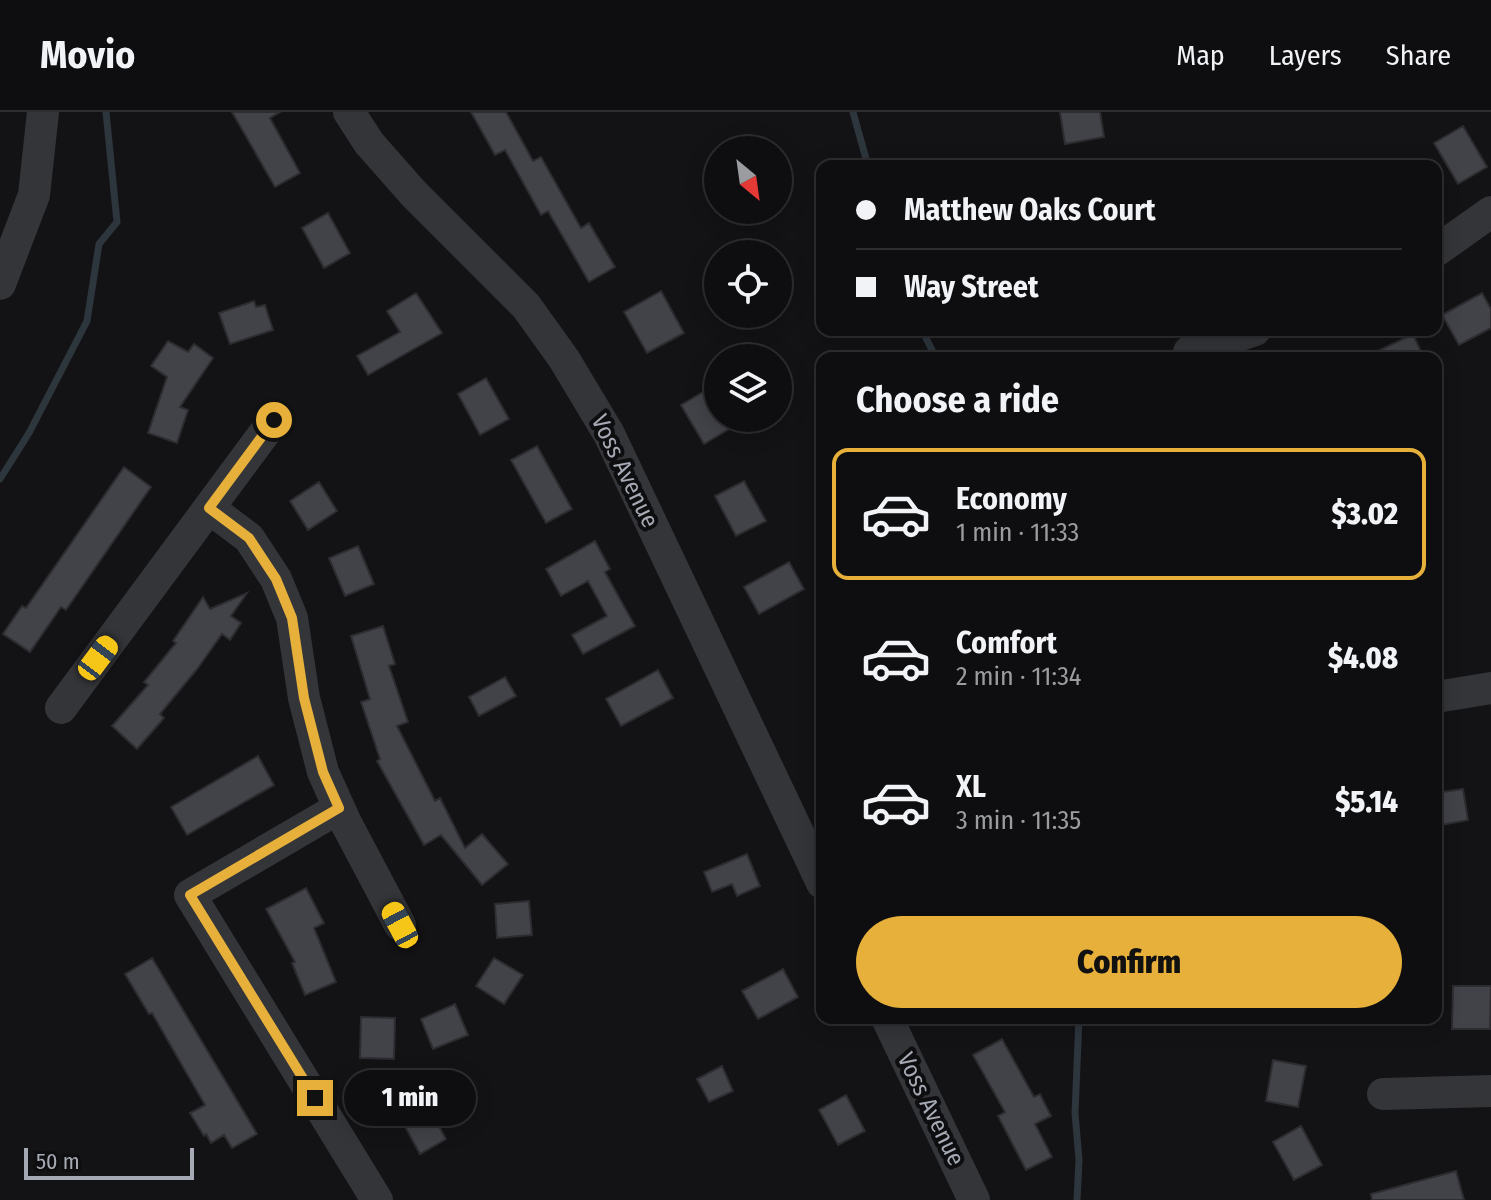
<!DOCTYPE html>
<html lang="en">
<head>
<meta charset="utf-8">
<style>
	body { margin:0; font-family:"Fira Sans Condensed",sans-serif; background:#1c1c1e; color:#f1f3f6; height:100vh; display:flex; flex-direction:column; font-size:30px; white-space:nowrap }
	* { box-sizing:border-box; margin:0 }
	p { font-size:26px; color:#9b9c9f }
	.icon { flex:none; width:44px; height:44px; fill:none; stroke:currentColor; stroke-width:2; stroke-linecap:round; stroke-linejoin:round }
	.map { position:relative; flex:1; overflow:hidden }
	.drawer { position:absolute; left:816px; top:240px; width:626px; height:672px; display:flex; flex-direction:column; background:#0e0e10; border-radius:16px; box-shadow:0 4px 20px #0003,0 0 0 2px #2e2e30 }
	.drawer>* { flex:none }
	.guide { position:absolute; left:816px; top:48px; width:626px; height:176px; border-radius:16px; box-shadow:0 4px 20px #0003,0 0 0 2px #2e2e30; display:grid; align-content:center; height:176px; padding:0 40px; background:#0e0e10 }
	.needle { width:52px; rotate:151deg }
	.fabs { position:absolute; left:704px; top:24px; display:grid; gap:16px }
	.fabs a { display:grid; place-items:center; width:88px; height:88px; border-radius:50%; background:#0e0e10; box-shadow:0 4px 20px #0003,0 0 0 2px #2e2e30; font-size:40px }
	.scale { position:absolute; left:24px; bottom:20px; width:170px; box-sizing:border-box; padding-left:8px; border:4px solid #a6aab4; border-top:0; font-size:22px; line-height:28px; white-space:nowrap; color:#a6aab4; -webkit-text-stroke:6px #0e0e10; paint-order:stroke }
	.end { position:absolute; width:36px; height:36px; margin:-18px; border:10px solid #e6b03a; background:#111; box-shadow:0 0 0 4px #111 }
	.from { border-radius:50% }
	.bubble { position:absolute; height:56px; border-radius:28px; background:#0e0e10; box-shadow:0 4px 20px #0003,0 0 0 2px #2e2e30; font-size:26px; font-weight:800; line-height:56px; text-align:center }
	.car { position:absolute; width:24px; height:48px; margin:-24px -12px; border-radius:10px; box-shadow:0 0 6px 2px #0007; background:linear-gradient(#f5c518 24%,#345 0 40%,#f5c518 0 76%,#345 0 86%,#f5c518 0) }
	.guide b { display:flex; align-items:center; gap:28px; height:76px; font-size:30px }
	.guide b+b { border-top:2px solid #2e2e30 }
	.guide i { width:20px; height:20px; background:#f1f3f6 }
	ul { padding:0; list-style:none }
	li { display:flex; align-items:center; gap:24px; height:132px; margin:0 16px 12px; padding:0 24px; border:4px solid transparent; border-radius:16px }
	li div { flex:1 }
	li b { display:block; font-size:30px }
	li em { font-style:normal; font-weight:800 }
	li.current { border-color:#e6b03a }
	li>.icon { width:72px; height:72px; stroke-width:1.5 }
	h2 { padding:0 40px; font-size:36px; line-height:96px }
	.action { display:flex; gap:16px; margin-top:auto; padding:16px 40px }
	.action a { flex:1; height:92px; border-radius:48px; background:#e6b03a; color:#111; font-size:32px; font-weight:800; line-height:92px; text-align:center }
	header { display:flex; align-items:center; gap:48px; box-sizing:border-box; height:112px; padding:0 40px; background:#0e0e10; border-bottom:2px solid #2e2e30 }
	header strong { font-size:38px }
	nav { display:flex; gap:44px; margin-inline-start:auto; font-size:28px }
	.map>svg:first-child { display:block }
</style>
</head>
<body>
<header>
<strong>Movio</strong>
<nav><a>Map</a><a>Layers</a><a>Share</a></nav>
</header>
<div class="map">
<svg width="1491" height="1088" viewBox="0 0 1491 1088">
	<rect width="100%" height="100%" fill="#131315"/>
	<g fill="none" stroke-linecap="round" stroke-linejoin="round">
		<!-- stream -->
		<path stroke="#2d353d" stroke-width="7" d="M853 0 868 54
			M922 218 936 246
			M0 367 29 321 87 209 99 132 117 110 106 0
			M1077 1088 1079 1048 1075 1001 1079 906"/>
	</g>
	<!-- building -->
	<path fill="#424348" stroke="#2d2d31" stroke-width="2" d="M232 0H280L270 6 300 61 275 75Z
		M471 0H506L533 49 541 45 581 116 589 111 615 155 589 170 548 99 541 103 505 38 495 43Z
		M1060 0H1100L1104 25 1065 32Z
		M1463 14 1487 55 1458 72 1434 31Z
		M328 101 350 141 324 156 302 116Z
		M661 179 684 221 647 241 624 200Z
		M416 181 442 221 368 263 357 244 400 220 387 199Z
		M1482 181 1491 197V216L1459 233 1442 203Z
		M254 189 256 195 265 193 273 218 230 232 219 201Z
		M1413 222 1424 246H1363Z
		M168 229 188 240 194 232 213 246 180 295 188 298 177 331 148 321 167 265 151 254Z
		M486 266 509 307 480 323 458 282Z
		M708 277 718 294V306H725L731 316 704 332 681 293Z
		M537 334 572 397 546 411 511 348Z
		M124 355 151 375 66 498 61 495 30 540 3 522 22 494 26 496Z
		M744 369 766 409 736 424 715 384Z
		M319 370 337 399 308 418 290 389Z
		M595 429 610 457 605 460 635 514 583 542 572 523 607 504 588 469 561 484 546 457Z
		M358 434 374 472 345 484 329 446Z
		M789 450 804 477 759 502 744 475Z
		M247 481 231 504 241 511 230 528 222 522 198 556 160 602 164 606 137 637 112 614 148 573 144 570 176 531 173 529 203 485 210 497Z
		M383 514 395 552 389 554 408 610 397 614 435 689 440 686 465 736 482 722 508 752 482 773 441 723 424 733 377 649 380 647 361 590 370 587 351 524Z
		M658 558 673 586 621 614 606 587Z
		M505 565 516 584 479 604 469 585Z
		M258 644 274 673 187 723 171 695Z
		M1463 677 1468 708 1436 714V681Z
		M747 742 760 774 737 784 732 772 712 780 704 760Z
		M306 776 324 811 314 816 336 870 305 883 292 851 295 850 266 797Z
		M529 789 532 823 497 826 495 792Z
		M152 846 257 1022 232 1036 224 1023 211 1031 206 1022 204 1024 190 1001 205 993 152 901 149 902 125 862Z
		M494 846 523 863 504 892 476 874Z
		M783 857 798 885 758 907 742 879Z
		M1453 874H1491L1490 917H1452Z
		M455 892 468 923 433 937 421 907Z
		M361 905 395 906 394 947 360 946Z
		M1002 927 1034 985 1040 982 1051 1004 1035 1012 1052 1045 1026 1058 998 1004 1005 1000 973 943Z
		M1273 948 1306 954 1298 995 1266 989Z
		M722 954 733 979 709 990 697 967Z
		M846 983 865 1019 838 1033 819 998Z
		M429 996 446 1027 420 1042 403 1011Z
		M1301 1014 1322 1053 1294 1068 1273 1030Z
		M1456 1059 1464 1088H1372L1371 1082Z"/>
	<g fill="none" stroke-linecap="round" stroke-linejoin="round">
		<!-- minor -->
		<path stroke="#343539" stroke-width="32" d="M349 0 369 31 414 82 526 194 564 247 609 322 822 771
			M1436 139 1491 100
			M0 172 34 83 43 0
			M1189 240 1255 218
			M209 396 249 426 276 467 292 506 304 586 323 660 346 711 400 813
			M1436 585 1491 576
			M61 596 274 308
			M339 696 190 783 377 1088
			M887 906 974 1088
			M1383 982 1491 979"/>
	</g>
	<g fill="none" stroke-linecap="round" stroke-linejoin="round">
		<!-- route -->
		<path stroke="#e6b03a" stroke-width="10" d="M274 308 209 396 249 426 276 467 292 506 304 586 323 660 339 696 190 783 315 986"/>
	</g>
	<g text-anchor="middle" stroke-width="8" stroke-linejoin="round" paint-order="stroke">
		<!-- street labels -->
		<g font-size="24" fill="#a6aab4" stroke="#0e0e10">
			<text transform="translate(625 359) rotate(64)" y="8">Voss Avenue</text>
			<text transform="translate(931 997) rotate(64)" y="8">Voss Avenue</text>
		</g>
	</g>
</svg>
<div class="fabs">
<a><svg class="needle" viewBox="-14 -14 28 28"><path d="M0-13l5 13h-10z" fill="#e53935"/><path d="M0 13l5-13h-10z" fill="#9b9c9f"/></svg></a>
<a><svg class="icon" aria-label="locate" viewBox="0 0 24 24"><circle cx="12" cy="12" r="6"/><path d="M12 2v4M12 18v4M2 12h4M18 12h4"/></svg></a>
<a><svg class="icon" aria-label="layers" viewBox="0 0 24 24"><path d="M12 4l9 5-9 5-9-5zM3 14l9 5 9-5"/></svg></a>
</div>
<div class="scale">50 m</div>
<i class="end from" style="left:274px;top:308px"></i>
<i class="end" style="left:315px;top:986px"></i>
<div class="bubble" style="left:344px;top:958px;width:132px">1 min</div>
<i class="car" style="left:98px;top:546px;rotate:37deg"></i>
<i class="car" style="left:400px;top:813px;rotate:332deg"></i>
<div class="guide">
<b><i class="from"></i>Matthew Oaks Court</b>
<b><i></i>Way Street</b>
</div>
<section class="drawer">
<h2>Choose a ride</h2>
<ul>
<li class="current"><svg class="icon" aria-label="car" viewBox="0 0 24 24"><path d="M5 17H2v-5l4-1 3-4h7l3 4 3 1v5h-3M9 17h6M6 11h13"/><circle cx="7" cy="17" r="2"/><circle cx="17" cy="17" r="2"/></svg><div><b>Economy</b><p>1 min · 11:33</p></div><em>$3.02</em></li>
<li><svg class="icon" aria-label="car" viewBox="0 0 24 24"><path d="M5 17H2v-5l4-1 3-4h7l3 4 3 1v5h-3M9 17h6M6 11h13"/><circle cx="7" cy="17" r="2"/><circle cx="17" cy="17" r="2"/></svg><div><b>Comfort</b><p>2 min · 11:34</p></div><em>$4.08</em></li>
<li><svg class="icon" aria-label="car" viewBox="0 0 24 24"><path d="M5 17H2v-5l4-1 3-4h7l3 4 3 1v5h-3M9 17h6M6 11h13"/><circle cx="7" cy="17" r="2"/><circle cx="17" cy="17" r="2"/></svg><div><b>XL</b><p>3 min · 11:35</p></div><em>$5.14</em></li>
</ul>
<div class="action"><a>Confirm</a></div>
</section>
</div>
</body>
</html>
